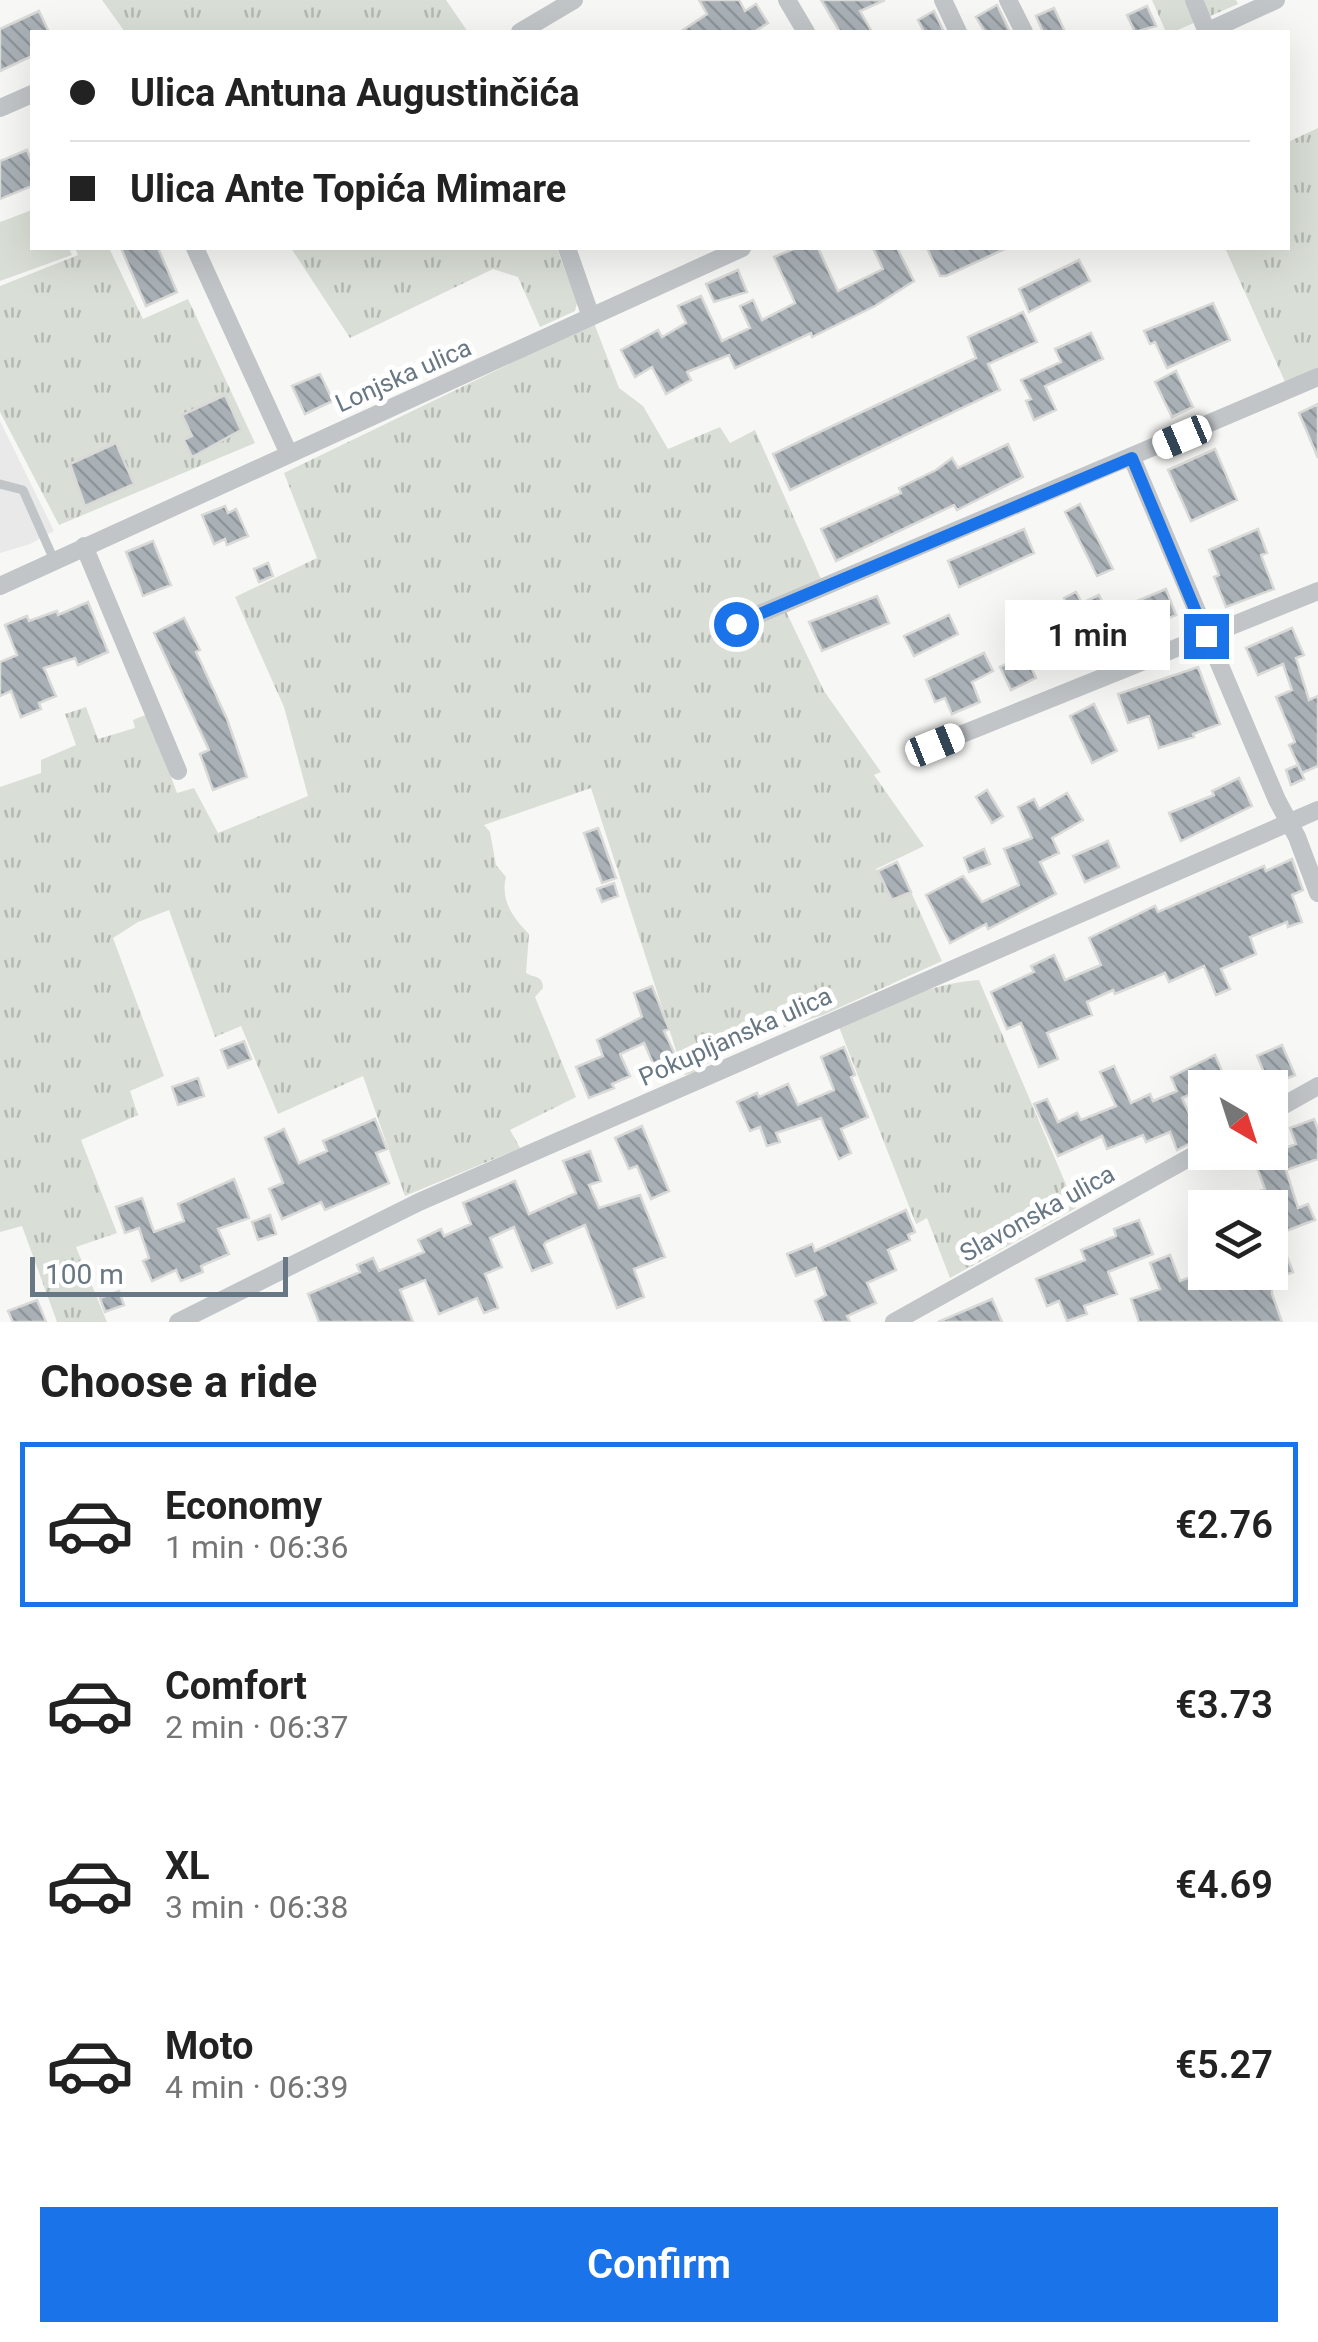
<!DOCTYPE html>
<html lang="en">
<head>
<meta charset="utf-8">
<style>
	body { margin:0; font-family:Roboto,sans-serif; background:#f2f2f2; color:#222; height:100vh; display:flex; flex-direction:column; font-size:38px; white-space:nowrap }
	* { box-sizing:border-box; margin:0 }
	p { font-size:32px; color:#767676 }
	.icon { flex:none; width:55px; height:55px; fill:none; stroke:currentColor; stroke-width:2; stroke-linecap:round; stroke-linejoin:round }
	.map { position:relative; height:1322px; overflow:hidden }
	.details { display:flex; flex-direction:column; background:#fff; flex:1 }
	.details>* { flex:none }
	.hud { position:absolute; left:30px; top:30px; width:1260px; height:220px; border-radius:0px; box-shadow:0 10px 40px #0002; display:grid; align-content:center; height:220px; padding:0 40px; background:#fff }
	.needle { width:65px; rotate:141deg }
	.buttons { position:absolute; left:1188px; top:1070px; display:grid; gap:20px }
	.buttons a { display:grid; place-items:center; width:100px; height:100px; border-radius:0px; background:#fff; box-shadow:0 10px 40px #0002; font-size:50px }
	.scale { position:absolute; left:30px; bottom:25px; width:258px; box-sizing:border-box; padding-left:10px; border:5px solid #687784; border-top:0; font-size:28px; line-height:35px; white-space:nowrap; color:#687784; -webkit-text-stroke:8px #fff; paint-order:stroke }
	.end { position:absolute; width:45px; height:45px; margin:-22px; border:12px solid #1a73e8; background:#fff; box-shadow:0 0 0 5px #fff }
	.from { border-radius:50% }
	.bubble { position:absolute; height:70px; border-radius:0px; background:#fff; box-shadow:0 10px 40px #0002; font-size:32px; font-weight:600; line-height:70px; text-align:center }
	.car { position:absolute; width:30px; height:60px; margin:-30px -15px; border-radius:12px; box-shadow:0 0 8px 2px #0007; background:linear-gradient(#fff 24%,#345 0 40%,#fff 0 76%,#345 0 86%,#fff 0) }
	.hud b { display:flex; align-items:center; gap:35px; height:95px; font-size:38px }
	.hud b+b { border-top:2px solid #e0e0e0 }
	.hud i { width:25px; height:25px; background:#222 }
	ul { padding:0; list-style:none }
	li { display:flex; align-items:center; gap:30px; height:165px; margin:0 20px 15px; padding:0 20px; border:5px solid transparent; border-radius:0px }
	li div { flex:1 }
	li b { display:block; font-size:38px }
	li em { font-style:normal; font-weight:600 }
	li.active { border-color:#1a73e8 }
	li>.icon { width:90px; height:90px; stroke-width:1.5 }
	h2 { padding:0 40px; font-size:45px; line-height:120px }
	.primary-button { display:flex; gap:20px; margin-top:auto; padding:20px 40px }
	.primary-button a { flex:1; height:115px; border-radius:0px; background:#1a73e8; color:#fff; font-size:40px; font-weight:600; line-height:115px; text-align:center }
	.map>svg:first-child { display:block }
</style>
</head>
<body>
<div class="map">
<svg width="1318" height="1322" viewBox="0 0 1318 1322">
	<defs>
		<pattern id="grass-tufts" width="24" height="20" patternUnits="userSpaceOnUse" patternTransform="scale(2.5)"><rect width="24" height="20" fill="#d9ded6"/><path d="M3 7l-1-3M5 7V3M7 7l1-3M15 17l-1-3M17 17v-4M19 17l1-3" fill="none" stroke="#b4b9b3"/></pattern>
		<pattern id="building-back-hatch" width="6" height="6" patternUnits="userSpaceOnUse" patternTransform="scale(2.5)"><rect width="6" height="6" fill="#aab1b6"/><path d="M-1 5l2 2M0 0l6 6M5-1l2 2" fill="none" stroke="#8e959a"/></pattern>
	</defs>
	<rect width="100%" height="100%" fill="#f7f8f5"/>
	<!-- built -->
	<path fill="#e8e9e8" d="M0 421 54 531 30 544 0 553Z"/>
	<!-- grass -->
	<path fill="url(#grass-tufts)" d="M102 0H446L468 32H125Z
		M1152 0H1236L1238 4 1173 32H1166Z
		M1318 128V370L1286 384 1225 248H1288V142Z
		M75 248H109L143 319 188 299 255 443 59 525 0 412V286L78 255Z
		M291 248H557L577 303 575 311 540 327 518 277 493 269 350 338Z
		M594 323 619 388 643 406 668 449 720 427 730 443 755 430 821 579 781 601 824 691 881 772 874 775 924 846 876 869 892 900 911 892 942 961 823 1015 763 1034 760 1030 724 1046 725 1051 694 1073 684 1075 591 788 484 825 490 832 496 865 506 877C500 900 513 918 529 934L526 973C534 978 543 975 543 988L535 997 576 1097 510 1130 520 1148 405 1196 363 1076 278 1114 241 1026 215 1037 169 910 138 922 113 938 164 1076 130 1091 138 1115 81 1140 117 1233 76 1247 107 1322H57L22 1226 0 1232V787L41 773V760L76 745 65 714 86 707 98 739 135 728 133 720 148 714 177 793 194 788 218 833 308 796 284 707 235 597 317 558 284 473Z
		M979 980 1076 1208 950 1278 927 1218 916 1224 839 1027C884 1007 929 983 979 980Z"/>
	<!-- park -->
	<path fill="#d9ded6" d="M32 210V248H69L72 255 0 281V222Z"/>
	<!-- building -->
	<path fill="url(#building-back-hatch)" stroke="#d9d9d7" stroke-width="2.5" d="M699 0H739L745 11 756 4 768 23 754 32H680L707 14Z
		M821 0H885L860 11 872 32H840Z
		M997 5 999 9 1010 32H985L976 17Z
		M1147 6 1156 26 1135 32 1127 15Z
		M1054 8 1065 32H1043L1036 16Z
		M39 11 49 32H32V56L0 71V29Z
		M934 11 944 32H924L918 20Z
		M27 150 32 162V186L0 199V161Z
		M121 248H158L177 292 146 306Z
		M796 248H818L838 291 883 269 873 248H897L914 281 875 306 812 337 811 333 735 368 729 355 687 372 691 380 666 394 652 367 635 377 621 350 658 330 662 337 686 323 678 306 701 296 722 341 750 328 740 306 753 300 762 320 795 303 774 257Z
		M927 248H1007L946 276H940Z
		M1079 260 1090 281 1029 312 1019 289Z
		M738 270 747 292 714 302 706 284Z
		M1213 303 1230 340 1167 368 1155 342 1150 344 1144 331Z
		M1023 312 1037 342 988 364 1000 390 790 490 773 454 976 358 968 337Z
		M1091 333 1103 359 1045 386 1056 410 1034 420 1026 401 1031 399 1021 380 1061 362 1055 349Z
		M1176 371 1193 407 1172 417 1155 382Z
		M320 374 333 401 305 414 292 386Z
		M225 395 241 430 192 457 184 440 192 436 182 415Z
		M1318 404V458L1299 413Z
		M116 443 134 484 85 506 70 464Z
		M1008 444 1023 477 957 510 954 505 836 561 821 529 901 493 899 488 936 470 952 458 958 468Z
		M1215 449 1237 500 1191 521 1168 470Z
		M1080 504 1113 569 1097 576 1065 512Z
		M225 506 228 513 236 509 248 536 227 545 225 539 214 544 202 515Z
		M1024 529 1034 553 959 587 948 561Z
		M1258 529 1267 553 1261 555 1274 589 1226 607 1214 577 1219 575 1209 550Z
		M153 541 171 585 143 596 126 552Z
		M268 563 273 576 259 582 254 569Z
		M1166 589 1176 615 1147 627 1137 601Z
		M1076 592 1082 603 1099 595 1123 644 1092 659 1064 598Z
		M877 596 889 623 822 651 809 622Z
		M88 602 108 652 78 665 75 658 44 668 56 696 39 703 41 709 21 717 11 691 0 696V662L17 655 5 625 27 616 29 621 57 611 58 615Z
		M949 615 958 634 914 656 904 636Z
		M184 618 200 650 196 652 227 719 247 777 213 790 200 754 209 750 154 633Z
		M1292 628 1304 655 1296 658 1309 700 1318 696V766L1302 773 1289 745 1295 742 1276 697 1292 690 1283 664 1258 675 1246 648Z
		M984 653 993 671 972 682 980 702 952 714 945 698 935 702 926 680Z
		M1025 654 1036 678 1011 690 1000 667Z
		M1198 667 1220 724 1193 734 1194 737 1159 748 1149 716 1128 723 1118 694Z
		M1094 704 1117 751 1092 763 1070 716Z
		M1298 765 1304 779 1291 785 1286 770Z
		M1239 778 1252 806 1181 841 1169 813 1214 795 1212 791Z
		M987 790 1003 816 992 823 976 797Z
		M1067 793 1083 820 1052 838 1059 853 1040 862 1056 894 988 929 986 924 950 943 926 895 963 876 982 902 1019 885 1004 849 1032 838 1018 807 1034 799 1039 809Z
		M598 828 616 878 602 883 584 833Z
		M1108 841 1119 867 1085 882 1073 856Z
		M984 849 990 864 969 872 964 858Z
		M1292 859 1303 890 1292 895 1302 922 1288 927 1287 922 1250 937 1256 954 1221 969 1230 989 1216 995 1204 966 1169 982 1165 973 1115 994 1113 990 1087 1002 1092 1015 1047 1033 1058 1059 1039 1067 1021 1023 1007 1029 991 992 1034 972 1031 966 1054 955 1065 980 1101 965 1089 938 1155 906 1158 912 1264 866 1266 871Z
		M897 862 911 892 892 900 878 871Z
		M614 883 618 896 602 902 597 889Z
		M652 986 669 1029 664 1031 677 1059 655 1068 644 1043 620 1054 630 1076 612 1084 614 1088 589 1098 576 1067 603 1056 597 1040 642 1017 634 993Z
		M244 1041 251 1059 228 1068 221 1050Z
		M1282 1045 1295 1075 1270 1086 1257 1056Z
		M844 1047 855 1075 851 1077 868 1117 841 1129 851 1153 839 1159 821 1118 776 1133 780 1142 767 1146 760 1127 750 1131 737 1102 757 1093 759 1097 788 1084 798 1105 834 1090 821 1057Z
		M1215 1055 1229 1087 1205 1088 1182 1098 1200 1138 1177 1150 1170 1132 1146 1142 1143 1135 1107 1149 1102 1136 1058 1156 1034 1104 1047 1099 1058 1122 1077 1113 1081 1120 1116 1106 1100 1072 1114 1066 1131 1103 1150 1094 1153 1101 1177 1091 1171 1077Z
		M198 1078 204 1096 178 1105 172 1087Z
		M375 1119 387 1149 376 1153 389 1183 325 1210 321 1202 282 1219 269 1189 283 1183 265 1138 284 1129 299 1163 327 1151 323 1141Z
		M1314 1119 1318 1130V1159L1286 1170 1298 1208 1308 1204 1315 1220 1278 1234 1293 1272 1272 1280V1294L1282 1322H1139L1131 1299 1160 1289 1150 1263 1170 1255 1180 1281 1204 1272H1270V1208L1219 1207 1265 1189 1254 1160 1296 1144 1290 1128Z
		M642 1126 669 1191 651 1199 637 1166 629 1169 615 1138Z
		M590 1151 601 1181 589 1185 599 1208 640 1195 665 1257 634 1269 644 1297 617 1308 585 1225 546 1242 544 1245 552 1263 532 1271 514 1227 490 1238 502 1267 485 1274 498 1308 484 1313 477 1298 439 1314 425 1280 400 1290 413 1322H319L308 1294 360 1272 357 1265 373 1258 379 1271 424 1252 418 1240 441 1229 444 1236 471 1224 463 1203 515 1181 529 1214 576 1193 563 1161Z
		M234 1179 249 1218 218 1229 229 1254 201 1266 203 1272 181 1281 176 1270 152 1281 143 1261 149 1258 139 1228 125 1233 116 1207 142 1198 154 1232 184 1221 178 1204Z
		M906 1210 915 1232 908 1235 910 1240 888 1250 896 1270 867 1283 876 1303 847 1316 850 1322H824L815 1301 826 1295 816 1268 796 1276 787 1254 812 1244 815 1251Z
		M270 1215 276 1234 258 1240 252 1222Z
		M1139 1220 1153 1254 1108 1272 1117 1294 1084 1306 1087 1314 1067 1321 1059 1301 1047 1306 1036 1279 1085 1260 1081 1250 1116 1236 1114 1229Z
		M119 1291 124 1305 105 1312 100 1298Z
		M992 1299 1002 1322H938Z
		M37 1300 46 1322H13L8 1311Z"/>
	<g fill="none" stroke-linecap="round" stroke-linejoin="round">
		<!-- lane -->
		<path stroke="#c1c5c8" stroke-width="9" d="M0 484 23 490 54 560"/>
		<!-- street -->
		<path stroke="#c1c5c8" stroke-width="18" d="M787 0 806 32
			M943 0 958 32
			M1008 0 1024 32
			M1194 0 1207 32
			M520 32 574 0
			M1206 32 1276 0
			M0 108 32 94
			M195 248 289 454
			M567 248 591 317
			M1132 458 1277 800 1297 837 1318 893
			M84 546 178 771
			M0 586 742 248
			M736 624 1318 377
			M935 745 1318 591
			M1270 1113 1318 1086
			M178 1322 419 1202 1318 810
			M894 1322 1205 1149"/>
	</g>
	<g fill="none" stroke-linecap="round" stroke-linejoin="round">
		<!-- route -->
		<path stroke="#1a73e8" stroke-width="12" d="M736 624 1132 458 1206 636"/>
	</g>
	<g text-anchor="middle" stroke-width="10" stroke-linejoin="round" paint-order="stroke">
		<!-- street labels -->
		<g font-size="25" fill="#687784" stroke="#fff">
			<text transform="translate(403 375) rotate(-24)" y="9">Lonjska ulica</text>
			<text transform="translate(735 1036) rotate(-24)" y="9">Pokupljanska ulica</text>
			<text transform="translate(1037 1213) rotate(-29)" y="9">Slavonska ulica</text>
		</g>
	</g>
</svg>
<div class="buttons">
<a><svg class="needle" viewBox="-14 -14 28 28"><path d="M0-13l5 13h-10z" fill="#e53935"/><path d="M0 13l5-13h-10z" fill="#767676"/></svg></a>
<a><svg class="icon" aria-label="layers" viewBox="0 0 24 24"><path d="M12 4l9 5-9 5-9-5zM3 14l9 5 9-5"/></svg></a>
</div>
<div class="scale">100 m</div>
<i class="end from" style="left:736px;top:624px"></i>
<i class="end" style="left:1206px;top:636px"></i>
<div class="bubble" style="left:1005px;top:600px;width:165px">1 min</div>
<i class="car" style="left:1182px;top:437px;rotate:247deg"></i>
<i class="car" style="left:935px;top:745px;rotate:68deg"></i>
<div class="hud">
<b><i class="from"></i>Ulica Antuna Augustinčića</b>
<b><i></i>Ulica Ante Topića Mimare</b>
</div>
</div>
<section class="details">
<h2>Choose a ride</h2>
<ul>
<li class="active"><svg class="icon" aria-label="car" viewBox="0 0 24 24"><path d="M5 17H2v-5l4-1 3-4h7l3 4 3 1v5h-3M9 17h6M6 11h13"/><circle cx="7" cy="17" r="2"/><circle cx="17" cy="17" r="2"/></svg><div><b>Economy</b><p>1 min · 06:36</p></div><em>€2.76</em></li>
<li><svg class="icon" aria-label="car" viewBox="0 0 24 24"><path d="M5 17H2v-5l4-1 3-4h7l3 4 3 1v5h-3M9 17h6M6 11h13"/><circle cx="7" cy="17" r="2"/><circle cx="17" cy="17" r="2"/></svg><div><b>Comfort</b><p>2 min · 06:37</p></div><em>€3.73</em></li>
<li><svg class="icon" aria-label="car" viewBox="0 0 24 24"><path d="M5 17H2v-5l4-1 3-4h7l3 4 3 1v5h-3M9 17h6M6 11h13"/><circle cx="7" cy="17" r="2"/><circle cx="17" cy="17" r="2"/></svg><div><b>XL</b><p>3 min · 06:38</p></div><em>€4.69</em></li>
<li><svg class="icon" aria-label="car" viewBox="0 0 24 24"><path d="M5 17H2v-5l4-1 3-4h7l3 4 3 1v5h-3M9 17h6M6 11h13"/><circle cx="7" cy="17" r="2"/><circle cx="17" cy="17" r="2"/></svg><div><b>Moto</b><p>4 min · 06:39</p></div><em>€5.27</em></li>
</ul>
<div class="primary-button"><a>Confirm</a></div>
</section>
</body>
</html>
